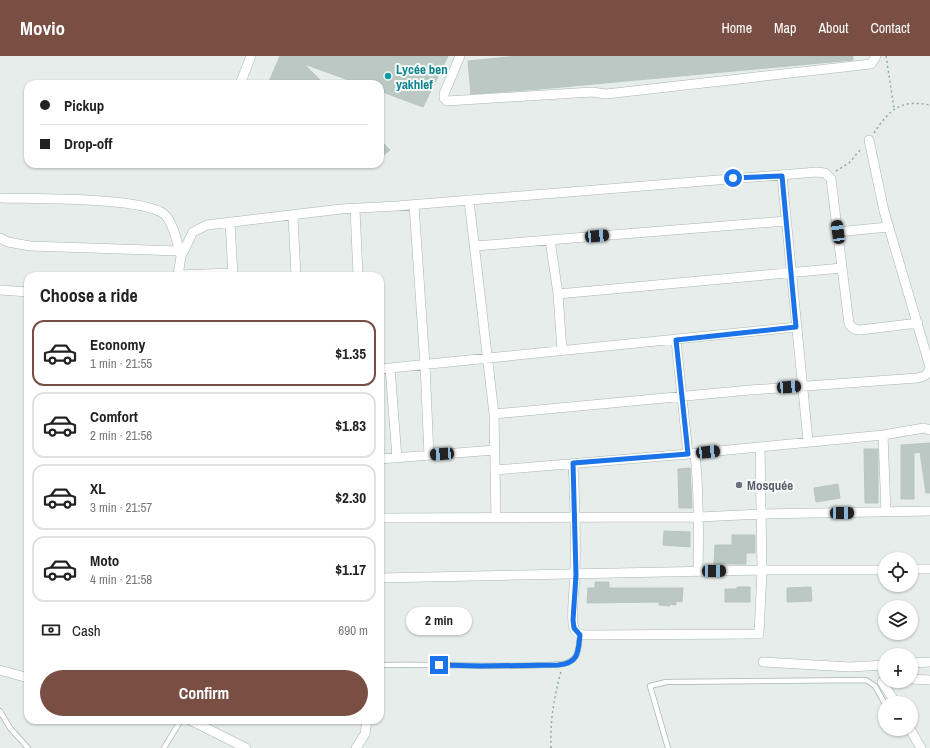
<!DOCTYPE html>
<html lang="en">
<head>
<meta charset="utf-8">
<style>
	body { margin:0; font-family:"Archivo Narrow",sans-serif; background:#f2f2f2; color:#222; height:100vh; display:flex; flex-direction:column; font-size:15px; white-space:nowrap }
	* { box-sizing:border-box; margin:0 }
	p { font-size:13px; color:#767676 }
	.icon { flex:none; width:22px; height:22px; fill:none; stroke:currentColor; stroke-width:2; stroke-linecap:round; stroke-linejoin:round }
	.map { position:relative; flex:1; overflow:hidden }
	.panel { position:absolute; left:24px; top:216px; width:360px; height:452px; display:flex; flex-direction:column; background:#fff; border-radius:12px; box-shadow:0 1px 3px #0004 }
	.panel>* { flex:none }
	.banner { position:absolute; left:24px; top:24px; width:360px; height:88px; border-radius:12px; box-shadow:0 1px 3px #0004; display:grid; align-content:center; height:88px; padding:0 16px; background:#fff }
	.fabs { position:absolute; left:878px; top:496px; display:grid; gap:8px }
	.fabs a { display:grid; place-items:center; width:40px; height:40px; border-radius:50%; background:#fff; box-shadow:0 1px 3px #0004; font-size:20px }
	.end { position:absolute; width:18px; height:18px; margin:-9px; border:5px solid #1a73e8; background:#fff; box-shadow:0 0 0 2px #fff }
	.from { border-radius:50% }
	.bubble { position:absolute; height:28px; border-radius:14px; background:#fff; box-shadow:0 1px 3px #0004; font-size:13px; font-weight:800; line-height:28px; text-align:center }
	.car { position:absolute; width:12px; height:24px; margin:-12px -6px; border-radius:5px; box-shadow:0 0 3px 1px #0007; background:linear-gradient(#222 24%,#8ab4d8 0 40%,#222 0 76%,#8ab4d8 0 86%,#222 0) }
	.banner b { display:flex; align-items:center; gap:14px; height:38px; font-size:15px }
	.banner b+b { border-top:1px solid #e0e0e0 }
	.banner i { width:10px; height:10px; background:#222 }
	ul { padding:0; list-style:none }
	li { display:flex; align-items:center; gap:12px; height:66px; margin:0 8px 6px; padding:0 8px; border:2px solid #e0e0e0; border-radius:12px }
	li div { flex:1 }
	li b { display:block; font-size:15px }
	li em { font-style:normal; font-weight:800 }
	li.active { border-color:#7a4f43 }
	li>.icon { width:36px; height:36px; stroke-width:1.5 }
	h2 { padding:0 16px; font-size:18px; line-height:48px }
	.pay { display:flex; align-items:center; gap:10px; height:44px; padding:0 16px; font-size:15px }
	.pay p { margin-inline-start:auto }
	.button { display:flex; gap:8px; margin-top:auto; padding:8px 16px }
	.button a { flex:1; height:46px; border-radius:24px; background:#7a4f43; color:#fff; font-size:16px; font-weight:800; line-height:46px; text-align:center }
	header { display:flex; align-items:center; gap:24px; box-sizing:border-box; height:56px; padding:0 20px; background:#7a4f43; color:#fff }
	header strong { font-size:19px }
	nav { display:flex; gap:22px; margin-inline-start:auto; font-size:14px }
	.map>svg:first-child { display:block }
</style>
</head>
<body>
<header>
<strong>Movio</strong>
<nav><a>Home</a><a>Map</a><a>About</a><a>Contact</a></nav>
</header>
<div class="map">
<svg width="930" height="692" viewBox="0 0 930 692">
	<rect width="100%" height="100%" fill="#e6edea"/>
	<!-- building -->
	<path fill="#bbc8c3" stroke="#b8c6c0" d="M280 0H448L423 51 380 35V28H360L304 8 324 28H268Z
		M519 0H853V4L540 33 471 38 468 5Z
		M380 84 390 94 380 102Z
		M930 387V437H926L920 396 914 397V443H901V389Z
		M864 393H878V447H865Z
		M690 412 692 452H679L678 413Z
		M838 428 840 442 816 446 814 432Z
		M664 475 690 476V491L663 489Z
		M732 479H755V497H746V508H714L715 489H732Z
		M595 526H609V532H683L682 546 676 545V549L670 548V550L659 549V546L587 547 588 532H595Z
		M737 531H750V546H725V533H737Z
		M811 531 812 545 787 546V532Z"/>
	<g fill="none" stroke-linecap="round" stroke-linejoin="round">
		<defs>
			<path id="lane" d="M380 609C441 607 502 613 563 608 580 604 578 594 580 579
				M0 655 10 672 28 692
				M164 692 181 664
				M668 692 650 630 666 626 866 624 875 630 885 648"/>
			<path id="street" d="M460 0 444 38V42L447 45 592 36 606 38 871 8 876 0
				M240 28 251 0
				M869 84 884 155 930 311
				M782 120 808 385
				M0 142C32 143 142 141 164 158 174 167 177 188 181 200
				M469 144 494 358 496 462
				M414 149 425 309 429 399
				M355 153 358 220
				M293 160 296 220
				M230 166 233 220
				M837 176 888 171
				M0 182 8 186 30 190 179 195
				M550 184 558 238 562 295
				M475 190 786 165
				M178 219 233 217
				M178 220 181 200 193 176 207 169 341 153 397 150 817 116 825 117 831 123 849 268 854 273 860 274 918 267
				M0 234 28 236
				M558 238 842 212
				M676 284 688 398
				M390 312 397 402
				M380 313 796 271
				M494 358 750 334 917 322C924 321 927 319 930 313
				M883 379 886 456
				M695 397C699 437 699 476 698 516
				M380 403 495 394
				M573 407C575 444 576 481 575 517 575 530 570 562 574 572 576 578 581 579 586 579L759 578 762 514 760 391
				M495 414 688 398 883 379 924 372 930 374
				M380 462 699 461 762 458 930 455
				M911 513H930
				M380 522 762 514H885
				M763 606 850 611 885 609
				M911 607 930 606
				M0 614 28 622
				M911 623 930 624
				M885 624 882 626 896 647
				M190 664 246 692
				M910 673 921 692
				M356 692 365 678 367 664"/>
		</defs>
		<!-- lane casing -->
		<use href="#lane" stroke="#a9b5b1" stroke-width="6"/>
		<!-- street casing -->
		<use href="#street" stroke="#a9b5b1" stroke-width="10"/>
		<!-- path -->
		<path stroke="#89aea1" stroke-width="1.5" stroke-dasharray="2 3" stroke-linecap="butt" d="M886 0 894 52
			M874 77C889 54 900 43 930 49
			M836 115 849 107 861 93
			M551 692C550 664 554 642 561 615"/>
		<!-- lane -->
		<use href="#lane" stroke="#fff" stroke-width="4.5"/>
		<!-- street -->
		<use href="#street" stroke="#fff" stroke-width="9"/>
	</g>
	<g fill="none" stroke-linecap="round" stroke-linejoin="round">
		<!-- route -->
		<path stroke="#1a73e8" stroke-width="5" d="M439 609 481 610 558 609C579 607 578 596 580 579L574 572 573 564 576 519 573 407 688 398 676 284 796 271 782 120 733 122"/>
	</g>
	<!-- markers -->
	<circle fill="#0f9aa8" stroke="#f6faf8" stroke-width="1.5" cx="388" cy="20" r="4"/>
	<circle fill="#6b7280" stroke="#f6faf8" stroke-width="1.5" cx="739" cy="429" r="4"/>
	<g text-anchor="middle" stroke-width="4" stroke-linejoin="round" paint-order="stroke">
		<!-- culture labels -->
		<g font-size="13" font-weight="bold" fill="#0d838f" stroke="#f6faf8" text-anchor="start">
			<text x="396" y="18">Lycée ben<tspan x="396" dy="15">yakhlef</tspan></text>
		</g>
		<!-- worship labels -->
		<g font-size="13" font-weight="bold" fill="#5b616d" stroke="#f6faf8" text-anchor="start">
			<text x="747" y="434">Mosquée</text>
		</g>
	</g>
</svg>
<div class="fabs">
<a><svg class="icon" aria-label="locate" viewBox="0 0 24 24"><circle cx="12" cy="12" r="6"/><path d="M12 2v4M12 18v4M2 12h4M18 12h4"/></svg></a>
<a><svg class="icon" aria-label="layers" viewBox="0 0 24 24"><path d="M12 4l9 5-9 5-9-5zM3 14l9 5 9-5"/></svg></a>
<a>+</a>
<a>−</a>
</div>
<i class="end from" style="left:733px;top:122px"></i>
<i class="end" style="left:439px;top:609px"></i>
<div class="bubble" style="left:406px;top:551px;width:66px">2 min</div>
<i class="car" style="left:838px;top:176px;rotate:352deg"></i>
<i class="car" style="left:597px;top:180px;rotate:85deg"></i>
<i class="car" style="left:789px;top:331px;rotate:86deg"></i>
<i class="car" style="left:708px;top:396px;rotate:84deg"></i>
<i class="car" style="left:442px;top:398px;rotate:266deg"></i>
<i class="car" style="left:842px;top:457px;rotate:89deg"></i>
<i class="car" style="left:714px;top:515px;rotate:89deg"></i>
<div class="banner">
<b><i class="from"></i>Pickup</b>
<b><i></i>Drop-off</b>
</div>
<section class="panel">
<h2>Choose a ride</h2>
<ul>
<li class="active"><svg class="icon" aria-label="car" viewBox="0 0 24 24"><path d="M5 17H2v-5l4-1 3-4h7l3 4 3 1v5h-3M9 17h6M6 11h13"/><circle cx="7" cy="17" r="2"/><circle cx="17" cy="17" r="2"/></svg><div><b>Economy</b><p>1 min · 21:55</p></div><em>$1.35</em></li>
<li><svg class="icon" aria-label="car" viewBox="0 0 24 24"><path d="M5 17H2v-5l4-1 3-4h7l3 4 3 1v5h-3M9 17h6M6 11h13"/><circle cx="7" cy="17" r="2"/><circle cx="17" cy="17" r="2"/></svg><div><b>Comfort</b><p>2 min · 21:56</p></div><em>$1.83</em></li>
<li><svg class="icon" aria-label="car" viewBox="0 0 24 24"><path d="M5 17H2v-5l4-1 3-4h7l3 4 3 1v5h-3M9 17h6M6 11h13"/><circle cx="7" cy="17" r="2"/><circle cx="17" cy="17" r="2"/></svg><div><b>XL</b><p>3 min · 21:57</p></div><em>$2.30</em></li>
<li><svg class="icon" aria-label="car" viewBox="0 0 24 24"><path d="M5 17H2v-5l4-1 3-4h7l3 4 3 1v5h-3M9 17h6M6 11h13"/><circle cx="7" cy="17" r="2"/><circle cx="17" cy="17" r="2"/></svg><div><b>Moto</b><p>4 min · 21:58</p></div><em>$1.17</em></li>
</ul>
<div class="pay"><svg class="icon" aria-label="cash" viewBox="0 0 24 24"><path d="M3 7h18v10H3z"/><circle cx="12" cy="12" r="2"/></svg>Cash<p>690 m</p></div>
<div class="button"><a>Confirm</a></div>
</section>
</div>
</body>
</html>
